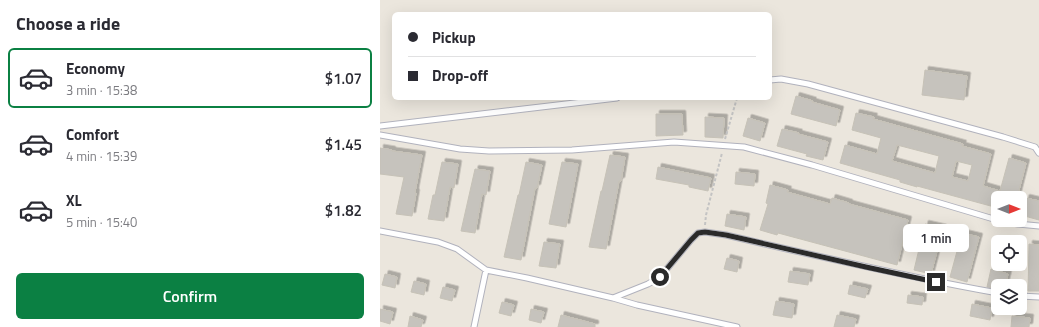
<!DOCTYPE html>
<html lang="en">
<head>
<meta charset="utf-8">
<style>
	body { margin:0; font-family:"Titillium Web",sans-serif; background:#f2f2f3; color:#2b2b33; height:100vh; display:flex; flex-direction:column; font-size:15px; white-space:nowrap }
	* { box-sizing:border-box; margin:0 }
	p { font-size:13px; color:#7c7c81 }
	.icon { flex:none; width:22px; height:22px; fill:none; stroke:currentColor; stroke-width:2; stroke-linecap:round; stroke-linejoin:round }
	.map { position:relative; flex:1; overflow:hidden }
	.sheet { display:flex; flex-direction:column; background:#fff; width:380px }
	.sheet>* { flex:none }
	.guide { position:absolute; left:12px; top:12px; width:380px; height:88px; border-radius:6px; box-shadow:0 4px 16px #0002; display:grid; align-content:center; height:88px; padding:0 16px; background:#fff }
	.needle { width:26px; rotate:90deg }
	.controls { position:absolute; left:611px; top:191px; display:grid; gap:8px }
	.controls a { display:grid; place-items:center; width:36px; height:36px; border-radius:6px; background:#fff; box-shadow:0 4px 16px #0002; font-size:20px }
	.end { position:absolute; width:18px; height:18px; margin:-9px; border:5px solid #2a2a2a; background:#fff; box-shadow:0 0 0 2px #fff }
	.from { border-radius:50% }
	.bubble { position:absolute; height:28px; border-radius:6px; background:#fff; box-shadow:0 4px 16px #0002; font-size:13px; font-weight:600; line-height:28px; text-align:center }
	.guide b { display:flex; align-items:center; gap:14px; height:38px; font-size:15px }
	.guide b+b { border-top:1px solid #e1e1e2 }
	.guide i { width:10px; height:10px; background:#2b2b33 }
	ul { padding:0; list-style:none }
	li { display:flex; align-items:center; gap:12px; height:60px; margin:0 8px 6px; padding:0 8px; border:2px solid transparent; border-radius:6px }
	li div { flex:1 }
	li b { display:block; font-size:15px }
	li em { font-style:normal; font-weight:600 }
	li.on { border-color:#0b8043 }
	li>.icon { width:36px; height:36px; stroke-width:1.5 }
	h2 { padding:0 16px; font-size:18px; line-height:48px }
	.button { display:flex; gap:8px; margin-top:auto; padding:8px 16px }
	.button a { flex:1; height:46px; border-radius:6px; background:#0b8043; color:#fff; font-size:16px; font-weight:600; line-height:46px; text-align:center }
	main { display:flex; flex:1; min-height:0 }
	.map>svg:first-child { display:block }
</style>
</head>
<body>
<main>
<section class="sheet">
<h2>Choose a ride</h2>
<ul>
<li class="on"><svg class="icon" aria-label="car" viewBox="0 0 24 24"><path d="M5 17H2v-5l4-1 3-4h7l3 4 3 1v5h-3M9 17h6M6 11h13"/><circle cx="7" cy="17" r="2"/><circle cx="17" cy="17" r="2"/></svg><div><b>Economy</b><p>3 min · 15:38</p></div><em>$1.07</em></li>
<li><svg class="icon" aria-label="car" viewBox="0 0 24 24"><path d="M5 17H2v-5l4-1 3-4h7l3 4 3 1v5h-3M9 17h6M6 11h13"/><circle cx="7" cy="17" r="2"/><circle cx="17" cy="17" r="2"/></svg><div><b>Comfort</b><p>4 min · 15:39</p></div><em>$1.45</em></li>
<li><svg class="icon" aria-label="car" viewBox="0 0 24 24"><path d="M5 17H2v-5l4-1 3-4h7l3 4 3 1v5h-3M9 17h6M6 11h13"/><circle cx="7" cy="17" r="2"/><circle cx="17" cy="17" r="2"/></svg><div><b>XL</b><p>5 min · 15:40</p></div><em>$1.82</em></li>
</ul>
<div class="button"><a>Confirm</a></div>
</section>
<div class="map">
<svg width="659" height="327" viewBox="0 0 659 327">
	<defs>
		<filter id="shadow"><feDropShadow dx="3.5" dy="-3.5" stdDeviation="0" flood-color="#0004"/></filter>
	</defs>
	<rect width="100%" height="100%" fill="#ebe6dd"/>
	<!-- building -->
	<path fill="#c6c3bd" stroke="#c6c2b7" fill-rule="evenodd" filter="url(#shadow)" d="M545 70 587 76 584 100 542 95Z
		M416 96 433 101 432 102 460 110 456 126 411 114Z
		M476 113 494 117 493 119 583 144 582 146 611 154 603 186 620 191 629 158 646 163 637 198H618V208L537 186V187L520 182V180L460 163 465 145 497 154 501 138 472 130ZM517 145 559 156 555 173 512 161ZM576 161 592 165 588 181 572 177Z
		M276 114H302L303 135 276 136Z
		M325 117 344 118 343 138 325 137Z
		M368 118 385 123 380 141 363 136Z
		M402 129 419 133 418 134 448 142 443 160 426 156 427 154 397 146Z
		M0 148 12 150V151L42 155 35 192 36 193 32 216 16 214 24 177 0 174Z
		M230 155 245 157 241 181H239L226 249 209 247 221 191H222Z
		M62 162 78 164 74 188 70 187 64 221 48 219 53 195H55Z
		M146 162 162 165 157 188H155L141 260 124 257 138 195H139Z
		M182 162 198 164 186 227 169 224Z
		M278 167 331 178 328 191 309 187V185L276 179Z
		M95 169 110 171 106 195 102 194 95 233 81 231Z
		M356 172 375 174 374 186 355 184Z
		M390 185 408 190 407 192 450 204 452 198 469 203V204L528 220 517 265 398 233 397 235 380 230 388 204 386 203Z
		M646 198 659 201V220L641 215Z
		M347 214 366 217 364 230 345 226Z
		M545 224 563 228 551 274 534 270Z
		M582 233 599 237 587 282 570 277Z
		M164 242 180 244 176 268 159 266Z
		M649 244 659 245V291H648Z
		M347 258 359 261 357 272 344 269Z
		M611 269 628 274 625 286H618V289L607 287Z
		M410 271 430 274 428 285 408 282Z
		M5 274 17 277 15 288 2 285Z
		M34 281 46 284 44 295 31 292Z
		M470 285 488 289 485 298 468 294Z
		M63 287 75 290 72 301 60 298Z
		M528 295 543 297 542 305 527 303Z
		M396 301 414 304 412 318 393 315Z
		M122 302 134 305 131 316 119 313Z
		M592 304 612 308 610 320 590 316Z
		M0 309 13 312 10 324 0 321Z
		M151 309 164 312 161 323 149 320Z
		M181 315 215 324V327H178Z
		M457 315 476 319 474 327H454Z
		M30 316 43 320 41 327H28Z
		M632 316 650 318 649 327H631Z"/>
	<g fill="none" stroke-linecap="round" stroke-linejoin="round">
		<defs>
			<path id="service" d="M390 80 401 79 428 84 623 137 655 147 659 153
				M0 126 237 98
				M0 135 80 149 109 151 192 150 294 142 364 147 432 165 617 220 638 224 659 226
				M0 231 58 242 77 249 106 270 147 278 233 298 257 305 357 327
				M640 296 659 297
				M233 298 268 284 280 277 311 240 318 233 325 232 346 235C436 256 527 277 618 293
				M94 327 106 270"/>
		</defs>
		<!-- service casing -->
		<use href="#service" stroke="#b1b2bd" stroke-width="7"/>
		<!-- path -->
		<path stroke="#c3c3c3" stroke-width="2" stroke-dasharray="3 2" stroke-linecap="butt" d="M345 139 357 98
			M325 225 326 215 342 153"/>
		<!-- service -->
		<use href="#service" stroke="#fff" stroke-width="5"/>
	</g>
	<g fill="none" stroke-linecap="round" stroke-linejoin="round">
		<!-- route -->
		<path stroke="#2a2a2a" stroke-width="5" d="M280 277 311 240 318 233 325 232 346 235 486 267 556 282"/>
	</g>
</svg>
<div class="controls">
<a><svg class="needle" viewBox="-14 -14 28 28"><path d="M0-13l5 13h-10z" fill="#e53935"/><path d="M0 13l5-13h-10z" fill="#7c7c81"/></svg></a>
<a><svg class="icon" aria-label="locate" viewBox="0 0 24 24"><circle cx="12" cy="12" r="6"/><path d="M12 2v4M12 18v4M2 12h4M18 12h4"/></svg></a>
<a><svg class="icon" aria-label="layers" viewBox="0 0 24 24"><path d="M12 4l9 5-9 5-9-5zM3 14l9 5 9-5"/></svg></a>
</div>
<i class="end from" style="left:280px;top:277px"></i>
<i class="end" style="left:556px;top:282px"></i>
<div class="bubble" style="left:523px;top:224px;width:66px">1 min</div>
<div class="guide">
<b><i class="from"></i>Pickup</b>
<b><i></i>Drop-off</b>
</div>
</div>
</main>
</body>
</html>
